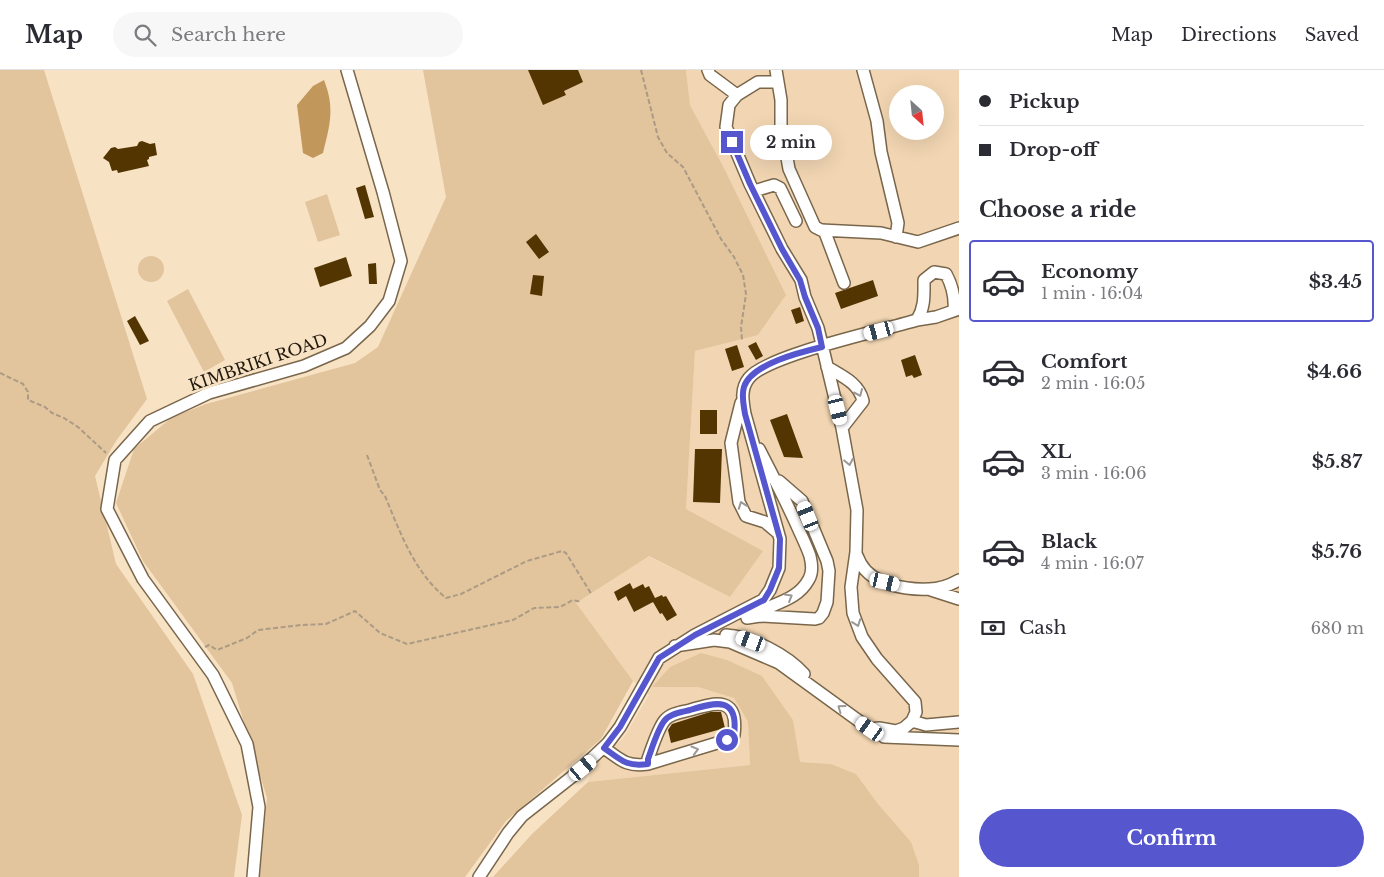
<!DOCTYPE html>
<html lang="en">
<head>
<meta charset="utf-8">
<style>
	body { margin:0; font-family:"Libre Baskerville",serif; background:#f7f7f7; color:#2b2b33; height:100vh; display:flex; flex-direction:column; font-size:19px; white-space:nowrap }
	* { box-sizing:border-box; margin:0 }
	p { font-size:16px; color:#7c7c81 }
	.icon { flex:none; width:28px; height:28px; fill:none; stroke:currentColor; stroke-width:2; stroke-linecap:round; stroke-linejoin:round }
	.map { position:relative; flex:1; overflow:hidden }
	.panel { display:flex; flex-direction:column; background:#fff; width:425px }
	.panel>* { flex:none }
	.hud { display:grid; align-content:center; height:110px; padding:0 20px; background:#fff }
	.needle { width:32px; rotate:153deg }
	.buttons { position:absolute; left:889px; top:15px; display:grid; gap:10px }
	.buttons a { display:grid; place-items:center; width:55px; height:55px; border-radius:50%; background:#fff; box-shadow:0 5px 20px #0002; font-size:25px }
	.end { position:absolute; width:22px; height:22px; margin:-11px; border:6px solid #5656ce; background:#fff; box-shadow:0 0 0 2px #fff }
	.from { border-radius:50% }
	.bubble { position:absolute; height:35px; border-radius:18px; background:#fff; box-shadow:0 5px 20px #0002; font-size:16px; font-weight:700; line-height:35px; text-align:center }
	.car { position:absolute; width:15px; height:30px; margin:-15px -8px; border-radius:6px; box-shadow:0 0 4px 1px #0007; background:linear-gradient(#fff 24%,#345 0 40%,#fff 0 76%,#345 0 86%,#fff 0) }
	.hud b { display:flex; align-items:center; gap:18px; height:48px; font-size:19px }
	.hud b+b { border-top:1px solid #e1e1e2 }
	.hud i { width:12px; height:12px; background:#2b2b33 }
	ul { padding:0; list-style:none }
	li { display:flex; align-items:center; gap:15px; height:82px; margin:0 10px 8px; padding:0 10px; border:2px solid transparent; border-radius:5px }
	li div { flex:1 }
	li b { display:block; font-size:19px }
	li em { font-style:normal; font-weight:700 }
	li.current { border-color:#5656ce }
	li>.icon { width:45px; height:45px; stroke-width:1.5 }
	h2 { padding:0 20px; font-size:22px; line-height:60px }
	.pay { display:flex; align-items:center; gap:12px; height:55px; padding:0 20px; font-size:19px }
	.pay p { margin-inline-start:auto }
	.primary-button { display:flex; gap:10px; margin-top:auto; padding:10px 20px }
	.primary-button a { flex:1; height:58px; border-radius:30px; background:#5656ce; color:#fff; font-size:20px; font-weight:700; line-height:58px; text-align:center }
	header { display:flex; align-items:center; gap:30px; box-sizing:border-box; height:70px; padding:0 25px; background:#fff; border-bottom:1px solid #e1e1e2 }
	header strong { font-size:24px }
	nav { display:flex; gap:28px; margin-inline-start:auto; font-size:18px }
	.search { width:350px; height:45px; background:#f7f7f7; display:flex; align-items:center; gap:12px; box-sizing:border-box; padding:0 18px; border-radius:28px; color:#7c7c81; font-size:19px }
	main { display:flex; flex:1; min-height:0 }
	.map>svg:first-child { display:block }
</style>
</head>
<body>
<header>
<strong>Map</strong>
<div class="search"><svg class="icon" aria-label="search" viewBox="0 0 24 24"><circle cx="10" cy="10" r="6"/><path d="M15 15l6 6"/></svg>Search here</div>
<nav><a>Map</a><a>Directions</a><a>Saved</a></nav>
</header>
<main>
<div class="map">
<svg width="959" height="807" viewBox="0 0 959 807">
	<rect width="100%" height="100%" fill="#f8e2c4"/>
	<!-- built -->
	<path fill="#f2d6b3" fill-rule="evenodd" d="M686 0H959V807H919V795L878 734 856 704 831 694 800 692 793 650 762 606 653 617H698L734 628 748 652 750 695 588 712 592 698 624 667 649 625 633 611 575 533 648 486 730 527 734 466 686 439 695 281 758 265 786 225 724 98 690 35ZM898 24H935V61H898Z"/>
	<!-- green -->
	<path fill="#e2c49d" d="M0 0H44L147 329 116 371 95 406 116 494 193 604 242 745 234 807H0Z
		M423 0H686L690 35 724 98 786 225 758 265 695 281 686 439 763 481 730 527 649 486 576 533 633 611 601 669 506 751 465 807H260L267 728 232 613 143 491 116 433 134 379 171 348 206 334 355 293 378 277 446 127Z
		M327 124 340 165 318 172 305 132Z
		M138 199a13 13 0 1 1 26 0a13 13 0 1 1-26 0Z
		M188 219 225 290 204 302 167 231Z
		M701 583 727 590 762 606 793 650 800 692 831 694 856 704 878 734 911 772 919 795V807H493L532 764 588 712 750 695 748 652 734 628 698 617H652L670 597Z"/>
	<!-- water -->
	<path fill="#c2975b" d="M324 10C335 38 330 55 323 83L313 88 303 83 297 35 313 16Z"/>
	<!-- building -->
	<path fill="#523501" d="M528 0H578L583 12 564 21 566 25 543 35Z
		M142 71 150 74 155 73 157 85 149 87V89L147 90 149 96 118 103 117 100 112 101 109 92 103 88 111 78 115 77 118 79 137 76 139 72Z
		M365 115 374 147 365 149 356 118Z
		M536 164 549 182 539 189 526 172Z
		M346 187 352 206 320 217 314 198Z
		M376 193 377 214H369L368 194Z
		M533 205 544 206 542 226 530 224Z
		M873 210 878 226 841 239 835 223Z
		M800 237 804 251 796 254 791 240Z
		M135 246 149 271 140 275 127 251Z
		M756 272 763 286 756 290 748 276Z
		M737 275 744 297 732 301 725 279Z
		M915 285 922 305 914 308 912 305 906 307 901 290Z
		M700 340H717V364H700Z
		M787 344 803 388 784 387 770 350Z
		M695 379H722L720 433 693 432Z
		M630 513 633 519 643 514 645 518 649 516 655 528 662 525 663 527 666 526 677 545 667 551 662 543 660 544 653 532 634 542 626 526 618 531 614 522Z
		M710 642H721L725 658 671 673 668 660 672 654Z"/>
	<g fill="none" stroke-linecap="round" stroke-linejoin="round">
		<defs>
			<path id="minor" d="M708 0 710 5 737 25
				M776 0 781 30V55L789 99 815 157 821 160 881 163 918 172 959 158
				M863 0 877 51 881 82 898 153 896 167
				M754 121 774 115 780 118 796 151
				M824 160 844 213
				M917 250 936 247 959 239
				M827 297C842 306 859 313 863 331L842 358
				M741 333 731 373 739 432 746 446 765 452 778 463
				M856 484C858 487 859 491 861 494 873 515 907 520 929 519 940 519 950 515 959 510
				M931 520 959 529
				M756 543C775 533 798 530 809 509 813 502 812 494 810 486 807 477 802 467 798 458 786 431 773 406 759 379
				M747 548 760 546 815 549 819 548 823 543 827 532 829 501 827 491 802 431 779 411
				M726 565C751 566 787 585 804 604
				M675 576 714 570 730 572 779 593 870 659 879 658 896 661 904 658 912 651 916 642 915 632 877 589 862 567 853 543 851 517 856 482 857 440 842 358 818 258 805 227 801 210 782 179 750 114 726 57 729 35 737 25 758 12H778
				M912 651 926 655 959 652
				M884 667 959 670
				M604 678C621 690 626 697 648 694L727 670 734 665C739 626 716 632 690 640 682 642 671 643 665 650 658 658 652 678 648 689V694
				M253 807 259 737 247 674 213 605 143 509 107 439 115 390 150 351 209 323 304 296 346 278 370 256 389 231 401 191 383 122 347 0
				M479 807 508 763 522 746 573 706 608 673 620 657 659 588 695 565 763 530 770 520 779 498 780 469 745 344C743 332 740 319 749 308 767 285 884 260 917 250 925 237 924 225 924 210L934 202 946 204C952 215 955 227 954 240"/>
		</defs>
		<!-- minor casing -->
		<use href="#minor" stroke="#79664b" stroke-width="14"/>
		<!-- path -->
		<path stroke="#ac9b84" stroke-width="2" stroke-dasharray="5 2.5" stroke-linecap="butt" d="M641 0 658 67 667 83 683 97 721 169 734 187 743 205 746 224 741 257 742 270
			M0 303 23 314 28 322V330L45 337 52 343 64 348 78 357 106 383
			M367 385 380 420 385 426C400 462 414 502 446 528L461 524 527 491 562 481 566 483 592 525
			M205 577 209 575 217 580 247 568 258 560 301 555 326 554 355 541 380 563 407 574 513 550 534 538 560 537 573 530 581 532"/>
		<!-- minor -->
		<use href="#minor" stroke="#fff" stroke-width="11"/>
	</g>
	<!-- one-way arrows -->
	<defs><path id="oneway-chevron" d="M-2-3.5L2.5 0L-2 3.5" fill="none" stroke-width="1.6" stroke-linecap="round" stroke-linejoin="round" transform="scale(1.25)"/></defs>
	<g stroke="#9c9893">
		<use href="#oneway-chevron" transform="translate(859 323) rotate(66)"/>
		<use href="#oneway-chevron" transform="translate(849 392) rotate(79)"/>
		<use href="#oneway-chevron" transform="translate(742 435) rotate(-110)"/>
		<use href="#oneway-chevron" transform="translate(789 527) rotate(-31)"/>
		<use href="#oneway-chevron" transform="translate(857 553) rotate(70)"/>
		<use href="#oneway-chevron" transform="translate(841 638) rotate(-144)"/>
		<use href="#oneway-chevron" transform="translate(695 680) rotate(-16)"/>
	</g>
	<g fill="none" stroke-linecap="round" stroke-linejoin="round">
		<!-- route -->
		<path stroke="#5656ce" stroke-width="6" d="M727 670 734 665C739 626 716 632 690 640 682 642 671 643 665 650 658 658 652 678 648 689V694C626 697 621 690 604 678L620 657 659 588 695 565 764 530 770 520 779 498 780 469 745 344C744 336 741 326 744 317 751 294 801 282 822 277L818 258 805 227 800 210 782 179 750 114 732 72"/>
	</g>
	<g text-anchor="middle" stroke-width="5" stroke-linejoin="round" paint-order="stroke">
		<!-- street labels -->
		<g font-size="16" fill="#221a10" stroke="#f8e2c4">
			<text transform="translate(258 292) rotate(-19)" y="6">KIMBRIKI ROAD</text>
		</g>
	</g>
</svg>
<div class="buttons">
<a><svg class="needle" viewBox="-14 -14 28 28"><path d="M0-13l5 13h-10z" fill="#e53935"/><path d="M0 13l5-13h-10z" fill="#7c7c81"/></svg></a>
</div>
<i class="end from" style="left:727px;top:670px"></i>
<i class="end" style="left:732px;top:72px"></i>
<div class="bubble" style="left:750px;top:55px;width:82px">2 min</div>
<i class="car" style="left:879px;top:261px;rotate:255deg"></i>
<i class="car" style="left:838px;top:340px;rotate:166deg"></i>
<i class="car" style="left:808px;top:446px;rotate:338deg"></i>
<i class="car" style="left:885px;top:512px;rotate:103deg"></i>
<i class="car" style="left:751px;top:571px;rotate:290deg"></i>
<i class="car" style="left:870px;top:659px;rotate:305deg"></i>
<i class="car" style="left:583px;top:698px;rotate:50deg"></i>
</div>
<section class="panel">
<div class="hud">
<b><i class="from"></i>Pickup</b>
<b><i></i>Drop-off</b>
</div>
<h2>Choose a ride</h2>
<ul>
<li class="current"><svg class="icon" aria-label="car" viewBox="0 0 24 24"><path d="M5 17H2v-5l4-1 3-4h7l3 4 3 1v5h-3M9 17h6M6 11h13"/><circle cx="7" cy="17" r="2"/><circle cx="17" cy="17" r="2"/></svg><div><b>Economy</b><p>1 min · 16:04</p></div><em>$3.45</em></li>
<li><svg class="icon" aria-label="car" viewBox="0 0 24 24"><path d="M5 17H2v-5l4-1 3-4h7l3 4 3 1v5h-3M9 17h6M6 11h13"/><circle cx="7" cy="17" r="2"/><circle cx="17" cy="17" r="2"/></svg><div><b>Comfort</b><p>2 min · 16:05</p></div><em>$4.66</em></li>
<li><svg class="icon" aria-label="car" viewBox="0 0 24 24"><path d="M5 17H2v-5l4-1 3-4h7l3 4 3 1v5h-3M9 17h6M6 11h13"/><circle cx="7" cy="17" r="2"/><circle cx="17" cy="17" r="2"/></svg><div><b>XL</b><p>3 min · 16:06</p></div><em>$5.87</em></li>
<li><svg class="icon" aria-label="car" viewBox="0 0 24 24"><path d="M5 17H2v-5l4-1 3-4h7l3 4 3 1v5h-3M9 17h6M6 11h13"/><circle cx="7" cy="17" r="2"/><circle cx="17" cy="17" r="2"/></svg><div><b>Black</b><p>4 min · 16:07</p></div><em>$5.76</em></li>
</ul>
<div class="pay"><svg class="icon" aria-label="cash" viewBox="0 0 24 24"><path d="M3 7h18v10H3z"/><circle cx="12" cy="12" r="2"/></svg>Cash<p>680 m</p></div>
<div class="primary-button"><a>Confirm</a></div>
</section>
</main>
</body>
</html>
